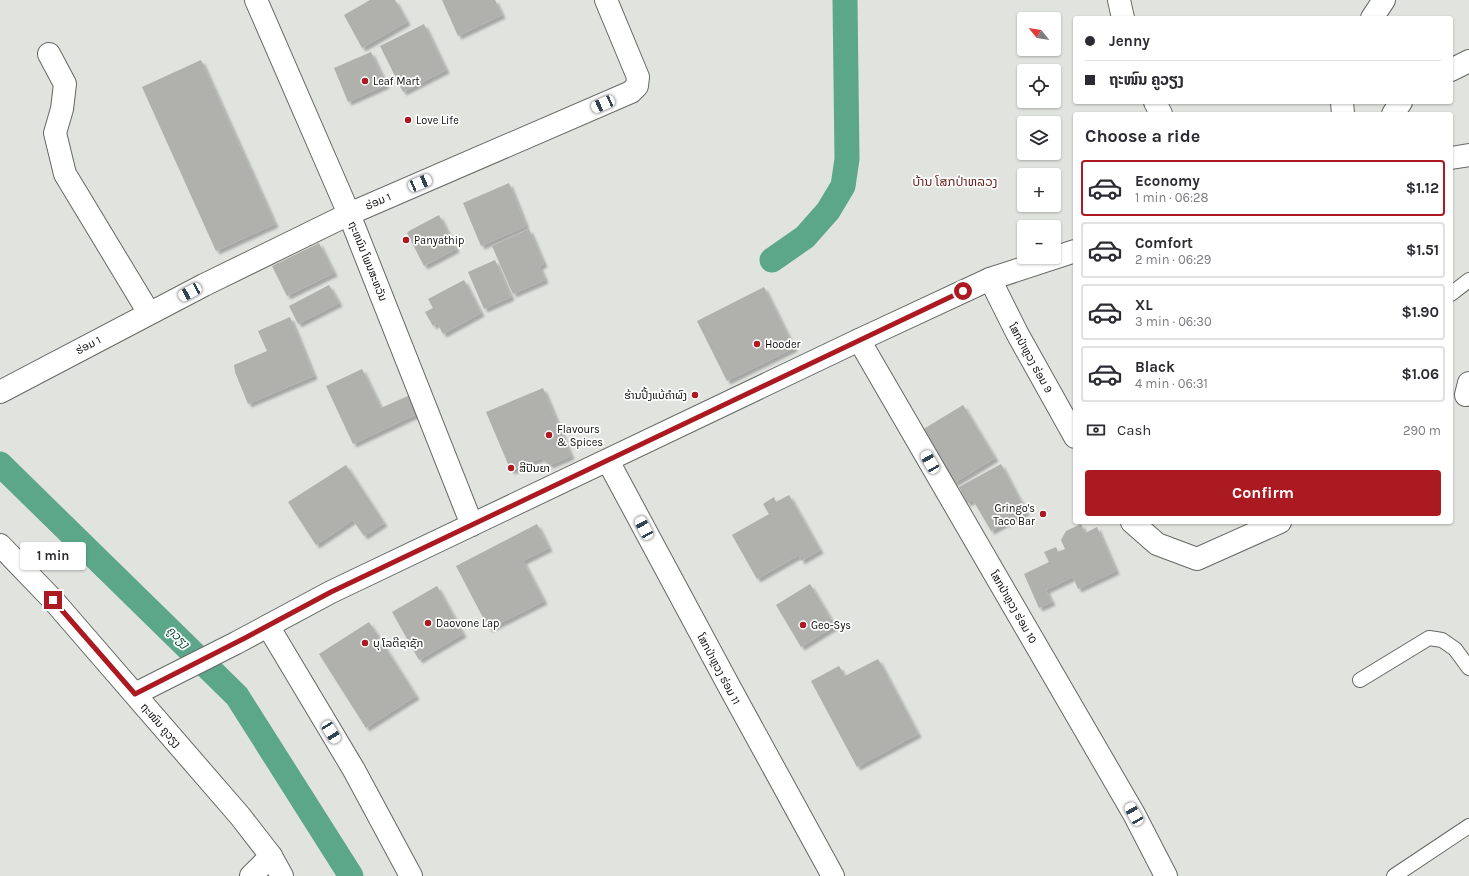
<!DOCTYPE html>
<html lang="en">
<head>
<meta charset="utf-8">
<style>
	body { margin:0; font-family:Karla,"Noto Sans Lao",sans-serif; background:#f2f2f3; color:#2b2b33; height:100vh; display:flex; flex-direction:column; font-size:15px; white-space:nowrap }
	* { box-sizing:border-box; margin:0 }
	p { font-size:13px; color:#7c7c81 }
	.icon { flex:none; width:22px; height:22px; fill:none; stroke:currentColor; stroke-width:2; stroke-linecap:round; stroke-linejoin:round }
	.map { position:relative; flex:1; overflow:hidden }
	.sheet { position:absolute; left:1073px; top:112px; width:380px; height:412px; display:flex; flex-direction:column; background:#fff; border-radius:4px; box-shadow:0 1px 3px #0004 }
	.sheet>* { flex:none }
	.top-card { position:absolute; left:1073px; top:16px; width:380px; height:88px; border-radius:4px; box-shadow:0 1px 3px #0004; display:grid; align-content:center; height:88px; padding:0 12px; background:#fff }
	.needle { width:26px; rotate:300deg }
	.controls { position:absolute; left:1017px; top:12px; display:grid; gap:8px }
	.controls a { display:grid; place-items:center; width:44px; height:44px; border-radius:4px; background:#fff; box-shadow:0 1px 3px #0004; font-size:20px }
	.end { position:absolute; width:18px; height:18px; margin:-9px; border:5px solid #ac1a21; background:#fff; box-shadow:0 0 0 2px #fff }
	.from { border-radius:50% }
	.bubble { position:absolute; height:28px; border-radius:4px; background:#fff; box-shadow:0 1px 3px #0004; font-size:13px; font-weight:700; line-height:28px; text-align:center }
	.car { position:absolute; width:12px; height:24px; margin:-12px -6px; border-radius:5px; box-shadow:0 0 3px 1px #0007; background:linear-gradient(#fff 24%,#345 0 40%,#fff 0 76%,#345 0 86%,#fff 0) }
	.top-card b { display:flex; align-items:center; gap:14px; height:38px; font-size:15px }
	.top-card b+b { border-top:1px solid #e1e1e2 }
	.top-card i { width:10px; height:10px; background:#2b2b33 }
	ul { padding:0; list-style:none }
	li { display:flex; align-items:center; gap:12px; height:56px; margin:0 8px 6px; padding:0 4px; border:2px solid #e1e1e2; border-radius:4px }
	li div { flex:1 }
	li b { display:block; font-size:15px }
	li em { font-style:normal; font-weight:700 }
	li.active { border-color:#ac1a21 }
	li>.icon { width:36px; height:36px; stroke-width:1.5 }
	h2 { padding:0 12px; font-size:18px; line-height:48px }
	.pay { display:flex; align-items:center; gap:10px; height:44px; padding:0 12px; font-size:15px }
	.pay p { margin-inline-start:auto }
	.button { display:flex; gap:8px; margin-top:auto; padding:8px 12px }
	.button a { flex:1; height:46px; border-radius:4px; background:#ac1a21; color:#fff; font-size:16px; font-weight:700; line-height:46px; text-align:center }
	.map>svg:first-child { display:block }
</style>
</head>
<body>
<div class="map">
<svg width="1469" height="876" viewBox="0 0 1469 876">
	<defs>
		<filter id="shadow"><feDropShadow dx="3.5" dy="3.5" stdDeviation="1" flood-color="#0004"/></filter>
	</defs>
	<rect width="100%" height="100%" fill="#e1e3df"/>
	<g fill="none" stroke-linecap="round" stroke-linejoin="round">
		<!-- canal -->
		<path stroke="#5ca789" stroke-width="25" d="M772 260 805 237 828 211 843 186 847 159 845 0
			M0 464 237 696 351 876"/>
	</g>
	<!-- building -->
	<path fill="#b0b0ac" filter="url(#shadow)" d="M370 0H395L407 22 362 48 344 15Z
		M442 0H495L502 15 458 36Z
		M424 24 446 70 403 92 380 46Z
		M371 52 386 85 348 102 334 68Z
		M201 60 275 224 216 251 142 87Z
		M509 183 526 226 481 246 463 203Z
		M439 215 456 249 424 266 407 233 409 231Z
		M529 229 544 264 539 266 545 280 513 294 492 246Z
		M319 243 334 273 287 296 272 266Z
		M495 260 511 297 484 309 468 272Z
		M464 280 481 313 443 334 437 323 433 326 425 312 433 308 428 299Z
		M329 285 339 303 298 324 289 306Z
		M764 287 794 348 727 381 697 321Z
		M290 317 314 376 248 404 235 372 234 365 267 351 258 331Z
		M362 369 381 408 410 395 419 413 353 444 326 386Z
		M543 388 571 456 550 465 541 458 511 471 486 412Z
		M963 405 995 458 954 483 922 430Z
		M1001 464 1026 512 991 531 973 500 967 503 959 487Z
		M346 465 384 523 364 536 353 520 316 545 288 502Z
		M789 495 820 550 801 561 799 555 757 579 732 535 769 514 763 504 774 497 776 502Z
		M537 524 549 548 523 561 544 601 489 629 456 566Z
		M1081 524 1085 533 1097 527 1116 571 1078 589 1073 577 1046 590 1052 602 1039 608 1024 574 1049 562 1044 552 1056 547 1058 552 1065 549 1061 540 1066 531Z
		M810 584 835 626 801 647 776 605Z
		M437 586 463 634 419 660 392 612Z
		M369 622 416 696 366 728 319 654Z
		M878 659 918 734 857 767 811 681 839 666 845 676Z"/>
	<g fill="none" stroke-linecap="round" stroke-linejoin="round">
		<defs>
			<path id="service" d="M1451 294 1469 280
				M1360 680 1429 638 1442 640 1455 649 1469 668
				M1394 876 1469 826"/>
			<path id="minor" d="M1119 0 1123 18
				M1372 18 1384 0
				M49 54 65 84 62 109 55 133 65 174 149 313
				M1451 70 1469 61
				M1155 102 1161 114
				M1342 102 1343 114
				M1393 114 1401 102
				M990 279 1017 333 1075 437
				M859 340 1134 814 1166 876
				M0 392 204 285 349 214 631 92 637 86 638 77 606 0
				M1466 395 1469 383
				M608 461 730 688 833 876
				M1132 522 1157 544 1197 559 1280 522
				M268 626 354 770 411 876
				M251 876 271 856"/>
			<path id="tertiary" d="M256 0 349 214 472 525
				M1451 158 1469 155
				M0 545 53 600 240 816 271 856 282 876
				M135 694 236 643 331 592 859 340 990 279 1075 251"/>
		</defs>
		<!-- service casing -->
		<use href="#service" stroke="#666865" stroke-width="16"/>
		<!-- minor casing -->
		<use href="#minor" stroke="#666865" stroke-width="24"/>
		<!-- tertiary casing -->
		<use href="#tertiary" stroke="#666865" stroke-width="24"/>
		<!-- service -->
		<use href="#service" stroke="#fff" stroke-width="14"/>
		<!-- minor -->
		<use href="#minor" stroke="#fff" stroke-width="22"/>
		<!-- tertiary -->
		<use href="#tertiary" stroke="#fff" stroke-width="22"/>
	</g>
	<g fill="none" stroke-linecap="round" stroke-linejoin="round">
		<!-- route -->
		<path stroke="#ac1a21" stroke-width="5" d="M53 600 135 694 245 638 331 592 963 291"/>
	</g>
	<!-- markers -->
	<g fill="#ac1a21" stroke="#fff" stroke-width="1.5">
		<circle cx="365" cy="81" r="4"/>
		<circle cx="408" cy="120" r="4"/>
		<circle cx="406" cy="240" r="4"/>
		<circle cx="757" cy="344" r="4"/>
		<circle cx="695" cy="395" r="4"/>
		<circle cx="549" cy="435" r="4"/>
		<circle cx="511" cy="468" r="4"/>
		<circle cx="1043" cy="514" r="4"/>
		<circle cx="428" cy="623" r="4"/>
		<circle cx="803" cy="625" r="4"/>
		<circle cx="365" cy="643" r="4"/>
	</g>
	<g text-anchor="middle" stroke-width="3.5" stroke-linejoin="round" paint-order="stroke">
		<!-- poi labels -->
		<g font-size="11" fill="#0d0e0c" stroke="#fff" text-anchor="start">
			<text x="373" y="85">Leaf Mart</text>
			<text x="416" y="124">Love Life</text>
			<text x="414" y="244">Panyathip</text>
			<text x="765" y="348">Hooder</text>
			<text x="687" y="399" text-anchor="end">ຮ້ານປິ້ງແບ້ຄຳຜົງ</text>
			<text x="557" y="433">Flavours<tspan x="557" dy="13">&amp; Spices</tspan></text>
			<text x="519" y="472">ສີປັນຍາ</text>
			<text x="1035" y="512" text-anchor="end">Gringo's<tspan x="1035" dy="13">Taco Bar</tspan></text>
			<text x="436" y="627">Daovone Lap</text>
			<text x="811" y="629">Geo-Sys</text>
			<text x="373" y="647">ບຸ ໂລຕີຊາຊັກ</text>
		</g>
		<!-- street labels -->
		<g font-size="11" fill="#0d0e0c" stroke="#fff">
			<text transform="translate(378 201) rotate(-23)" y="4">ຮ່ອມ 1</text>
			<text transform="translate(368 261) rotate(68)" y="4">ຖະຫນົນ ໂພນສະຫວັນ</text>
			<text transform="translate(88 345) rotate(-28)" y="4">ຮ່ອມ 1</text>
			<text transform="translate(1031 358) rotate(61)" y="4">ໂສກປ່າຫຼວງ ຮ່ອມ 9</text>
			<text transform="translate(1014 607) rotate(60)" y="4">ໂສກປ່າຫຼວງ ຮ່ອມ 10</text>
			<text transform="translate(719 669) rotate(62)" y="4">ໂສກປ່າຫຼວງ ຮ່ອມ 11</text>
			<text transform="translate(161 725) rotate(49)" y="4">ຖະໜົນ ຄູວຽງ</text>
		</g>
		<!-- water labels -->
		<g font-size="12" font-style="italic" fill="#074935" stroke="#fff">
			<text transform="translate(178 637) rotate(44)" y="4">ຄູວຽງ</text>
		</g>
		<!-- quarter labels -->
		<g font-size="13" fill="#6d2825" stroke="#fff">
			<text x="955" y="186">ບ້ານ ໂສກປ່າຫລວງ</text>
		</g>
	</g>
</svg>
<div class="controls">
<a><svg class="needle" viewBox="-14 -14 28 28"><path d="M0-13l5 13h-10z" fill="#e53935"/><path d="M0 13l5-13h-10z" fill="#7c7c81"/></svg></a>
<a><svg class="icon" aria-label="locate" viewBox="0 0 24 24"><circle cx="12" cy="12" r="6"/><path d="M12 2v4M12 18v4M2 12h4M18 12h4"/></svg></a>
<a><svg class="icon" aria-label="layers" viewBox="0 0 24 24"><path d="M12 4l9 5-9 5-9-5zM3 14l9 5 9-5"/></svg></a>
<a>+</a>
<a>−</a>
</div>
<i class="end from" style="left:963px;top:291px"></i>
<i class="end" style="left:53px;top:600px"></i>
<div class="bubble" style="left:20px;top:542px;width:66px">1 min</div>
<i class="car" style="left:603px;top:104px;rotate:246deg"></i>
<i class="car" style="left:420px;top:183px;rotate:67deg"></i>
<i class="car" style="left:190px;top:292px;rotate:242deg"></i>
<i class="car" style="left:930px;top:462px;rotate:330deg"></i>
<i class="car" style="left:644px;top:528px;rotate:332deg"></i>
<i class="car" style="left:331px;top:732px;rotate:148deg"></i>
<i class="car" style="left:1134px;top:814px;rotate:330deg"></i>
<div class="top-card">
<b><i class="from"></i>Jenny</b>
<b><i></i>ຖະໜົນ ຄູວຽງ</b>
</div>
<section class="sheet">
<h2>Choose a ride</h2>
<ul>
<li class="active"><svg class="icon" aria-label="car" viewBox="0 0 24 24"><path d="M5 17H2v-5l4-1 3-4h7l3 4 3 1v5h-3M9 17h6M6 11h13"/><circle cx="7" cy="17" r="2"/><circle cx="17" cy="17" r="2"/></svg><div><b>Economy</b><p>1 min · 06:28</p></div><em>$1.12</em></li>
<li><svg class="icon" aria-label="car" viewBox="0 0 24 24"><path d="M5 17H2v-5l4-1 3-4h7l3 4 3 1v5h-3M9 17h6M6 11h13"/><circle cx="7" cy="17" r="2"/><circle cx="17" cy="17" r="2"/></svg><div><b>Comfort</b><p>2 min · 06:29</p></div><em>$1.51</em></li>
<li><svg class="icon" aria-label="car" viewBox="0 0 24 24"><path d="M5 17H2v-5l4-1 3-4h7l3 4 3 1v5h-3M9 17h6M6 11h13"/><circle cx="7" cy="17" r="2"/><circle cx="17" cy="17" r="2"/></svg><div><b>XL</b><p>3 min · 06:30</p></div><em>$1.90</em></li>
<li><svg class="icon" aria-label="car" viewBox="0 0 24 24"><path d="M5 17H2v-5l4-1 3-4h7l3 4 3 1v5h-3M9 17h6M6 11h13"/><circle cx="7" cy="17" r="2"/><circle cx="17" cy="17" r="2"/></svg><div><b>Black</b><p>4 min · 06:31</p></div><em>$1.06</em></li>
</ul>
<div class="pay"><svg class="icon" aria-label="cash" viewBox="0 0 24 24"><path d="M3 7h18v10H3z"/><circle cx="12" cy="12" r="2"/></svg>Cash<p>290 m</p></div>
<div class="button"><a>Confirm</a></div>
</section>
</div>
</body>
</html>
